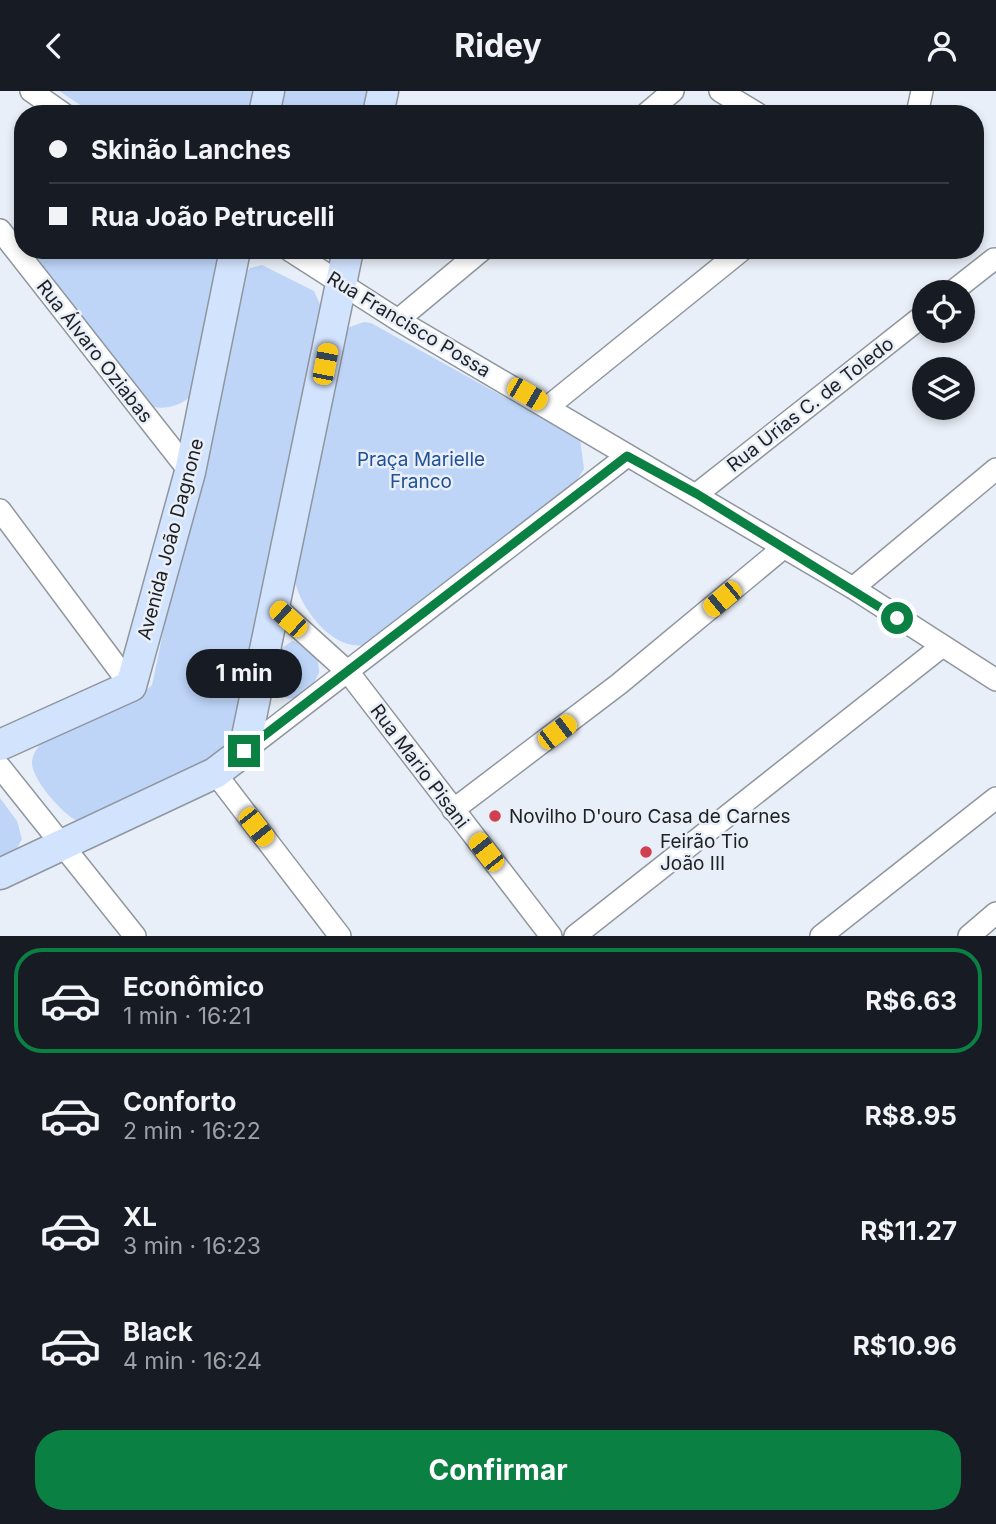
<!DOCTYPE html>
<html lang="pt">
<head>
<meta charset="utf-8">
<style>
	body { margin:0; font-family:Inter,sans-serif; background:#242831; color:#f1f3f6; height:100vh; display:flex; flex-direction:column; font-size:26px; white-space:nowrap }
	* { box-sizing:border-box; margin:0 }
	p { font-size:23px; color:#9ea1a6 }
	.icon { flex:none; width:38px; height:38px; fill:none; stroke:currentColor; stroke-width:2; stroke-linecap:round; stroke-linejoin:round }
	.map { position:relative; height:845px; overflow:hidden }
	.side { display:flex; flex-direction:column; background:#171b24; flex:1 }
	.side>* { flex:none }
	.guide { position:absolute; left:14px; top:14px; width:970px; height:154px; border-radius:28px; box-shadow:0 4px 10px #0003; display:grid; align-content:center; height:154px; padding:0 35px; background:#171b24 }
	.fabs { position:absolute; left:912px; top:189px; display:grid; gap:14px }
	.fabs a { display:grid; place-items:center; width:63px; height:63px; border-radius:50%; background:#171b24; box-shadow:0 4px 10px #0003; font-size:35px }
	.end { position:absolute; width:32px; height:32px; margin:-16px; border:9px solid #0b8043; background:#fff; box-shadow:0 0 0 4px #fff }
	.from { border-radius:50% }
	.bubble { position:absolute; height:49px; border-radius:24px; background:#171b24; box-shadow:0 4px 10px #0003; font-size:23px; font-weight:700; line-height:49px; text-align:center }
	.car { position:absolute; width:21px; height:42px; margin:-21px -10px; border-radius:9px; box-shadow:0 0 5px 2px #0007; background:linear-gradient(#f5c518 24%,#345 0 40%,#f5c518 0 76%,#345 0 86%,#f5c518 0) }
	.guide b { display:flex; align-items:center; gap:24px; height:66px; font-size:26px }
	.guide b+b { border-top:2px solid #363941 }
	.guide i { width:18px; height:18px; background:#f1f3f6 }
	ul { padding:12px 0 0; list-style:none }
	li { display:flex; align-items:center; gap:21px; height:105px; margin:0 14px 10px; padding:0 21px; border:4px solid transparent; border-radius:28px }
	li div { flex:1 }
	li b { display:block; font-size:26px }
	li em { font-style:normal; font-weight:700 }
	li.current { border-color:#0b8043 }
	li>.icon { width:63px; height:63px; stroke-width:1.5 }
	.primary-button { display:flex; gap:14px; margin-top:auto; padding:14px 35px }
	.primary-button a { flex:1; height:80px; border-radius:28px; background:#0b8043; color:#fff; font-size:28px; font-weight:700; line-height:80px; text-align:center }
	header { display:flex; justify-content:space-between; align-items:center; height:91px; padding:0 35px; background:#171b24; font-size:32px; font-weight:700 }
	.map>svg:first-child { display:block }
</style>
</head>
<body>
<header><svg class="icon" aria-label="back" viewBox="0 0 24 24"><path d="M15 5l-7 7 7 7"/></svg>Ridey<svg class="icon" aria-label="person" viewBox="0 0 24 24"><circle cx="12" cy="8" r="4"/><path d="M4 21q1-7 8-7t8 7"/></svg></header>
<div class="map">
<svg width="996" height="845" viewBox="0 0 996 845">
	<rect width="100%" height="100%" fill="#e9eff8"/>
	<!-- green -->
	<path fill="#bed5f8" d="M59 0H257L252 23H94Z
		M283 0H371L366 23H278Z
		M24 159H222L191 305C178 316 165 319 148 315Z
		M262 174 314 200 322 218 234 660 79 731C63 724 31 688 32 671 33 661 39 654 46 647L141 604 152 594 237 190 250 177Z
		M364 231 371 232 580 348 584 378 575 392 364 554C333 560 300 517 295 490L341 245 347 237Z
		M292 550C309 552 320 565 319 582L308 603C293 610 281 610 272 596L278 560Z
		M0 707 17 730 22 748 14 763 0 772Z"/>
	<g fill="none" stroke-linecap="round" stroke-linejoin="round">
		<defs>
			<path id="street" d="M31 0 64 23
				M720 0 758 23
				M646 23 673 0
				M917 23 922 0
				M0 139 190 381
				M289 159 398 229 853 497 996 589
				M952 201 994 168
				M398 229 482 159
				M549 315 742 159
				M697 403 924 224
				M0 419 131 595
				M853 497 996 378
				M276 516 349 582 551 845
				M244 660 627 365
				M0 676 135 845
				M215 682 340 845
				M453 719 619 593 783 457
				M575 845 941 556
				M821 845 996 707
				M969 845 996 822"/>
			<path id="secondary" d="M264 23 269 0
				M378 23 383 0
				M0 654 131 595 190 381 235 159
				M0 783 215 682 244 660 348 159"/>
		</defs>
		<!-- street casing -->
		<use href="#street" stroke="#90969e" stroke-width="24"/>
		<!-- secondary casing -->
		<use href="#secondary" stroke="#90969e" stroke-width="33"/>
		<!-- street -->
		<use href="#street" stroke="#fff" stroke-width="21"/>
		<!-- secondary -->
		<use href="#secondary" stroke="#d2e3fe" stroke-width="30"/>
	</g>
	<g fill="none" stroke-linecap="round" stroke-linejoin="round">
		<!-- route -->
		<path stroke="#0b8043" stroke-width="9" d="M244 660 627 365 697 403 897 527"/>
	</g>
	<!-- markers -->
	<g fill="#cf3f4e" stroke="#e9eff8" stroke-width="2.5">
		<circle cx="495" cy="725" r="7"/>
		<circle cx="646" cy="761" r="7"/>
	</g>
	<g text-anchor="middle" stroke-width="5" stroke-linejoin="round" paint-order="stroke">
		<!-- street labels -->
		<g font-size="19" fill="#1e2023" stroke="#e9eff8">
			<text transform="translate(409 233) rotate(31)" y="7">Rua Francisco Possa</text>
			<text transform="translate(95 260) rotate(52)" y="7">Rua Álvaro Oziabas</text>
			<text transform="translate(810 313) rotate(-38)" y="7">Rua Urias C. de Toledo</text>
			<text transform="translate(170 448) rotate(-75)" y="7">Avenida João Dagnone</text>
			<text transform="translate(420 675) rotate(53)" y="7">Rua Mario Pisani</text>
		</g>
		<!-- park labels -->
		<g font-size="19" fill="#215098" stroke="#e9eff8">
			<text x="421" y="375">Praça Marielle<tspan x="421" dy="22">Franco</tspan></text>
		</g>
		<!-- poi labels -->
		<g font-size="19" fill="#1e2023" stroke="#e9eff8" text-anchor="start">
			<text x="509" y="732">Novilho D'ouro Casa de Carnes</text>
			<text x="660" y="757">Feirão Tio<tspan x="660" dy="22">João III</tspan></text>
		</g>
	</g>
</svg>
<div class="fabs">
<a><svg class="icon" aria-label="locate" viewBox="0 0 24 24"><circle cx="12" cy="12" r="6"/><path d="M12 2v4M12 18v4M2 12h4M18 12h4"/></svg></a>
<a><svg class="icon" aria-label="layers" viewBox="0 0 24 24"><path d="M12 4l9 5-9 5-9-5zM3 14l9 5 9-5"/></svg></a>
</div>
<i class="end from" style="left:897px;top:527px"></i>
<i class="end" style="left:244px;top:660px"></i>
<div class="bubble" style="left:186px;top:558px;width:116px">1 min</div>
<i class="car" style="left:325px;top:273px;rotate:11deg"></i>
<i class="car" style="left:527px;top:303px;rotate:120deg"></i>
<i class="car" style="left:722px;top:508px;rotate:230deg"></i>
<i class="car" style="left:288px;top:528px;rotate:312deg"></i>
<i class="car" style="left:557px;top:641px;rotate:53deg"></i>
<i class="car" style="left:256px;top:736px;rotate:142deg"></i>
<i class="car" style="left:486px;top:761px;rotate:322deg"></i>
<div class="guide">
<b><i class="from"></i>Skinão Lanches</b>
<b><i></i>Rua João Petrucelli</b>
</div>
</div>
<section class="side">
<ul>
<li class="current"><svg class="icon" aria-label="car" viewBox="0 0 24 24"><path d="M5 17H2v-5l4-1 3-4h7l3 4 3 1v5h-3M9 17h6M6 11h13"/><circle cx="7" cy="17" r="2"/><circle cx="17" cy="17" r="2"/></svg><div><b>Econômico</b><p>1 min · 16:21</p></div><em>R$6.63</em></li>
<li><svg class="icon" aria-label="car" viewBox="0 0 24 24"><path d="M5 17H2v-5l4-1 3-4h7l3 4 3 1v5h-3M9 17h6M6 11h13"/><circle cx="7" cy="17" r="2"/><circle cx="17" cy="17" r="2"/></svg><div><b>Conforto</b><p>2 min · 16:22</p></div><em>R$8.95</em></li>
<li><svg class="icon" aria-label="car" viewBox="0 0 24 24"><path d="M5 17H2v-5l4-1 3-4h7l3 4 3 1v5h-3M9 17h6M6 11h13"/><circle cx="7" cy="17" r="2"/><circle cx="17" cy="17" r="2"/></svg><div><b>XL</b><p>3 min · 16:23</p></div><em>R$11.27</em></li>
<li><svg class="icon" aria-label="car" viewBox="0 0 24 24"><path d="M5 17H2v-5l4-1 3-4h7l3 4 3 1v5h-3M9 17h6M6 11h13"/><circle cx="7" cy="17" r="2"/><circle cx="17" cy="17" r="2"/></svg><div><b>Black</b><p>4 min · 16:24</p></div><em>R$10.96</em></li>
</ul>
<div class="primary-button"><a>Confirmar</a></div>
</section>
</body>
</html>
